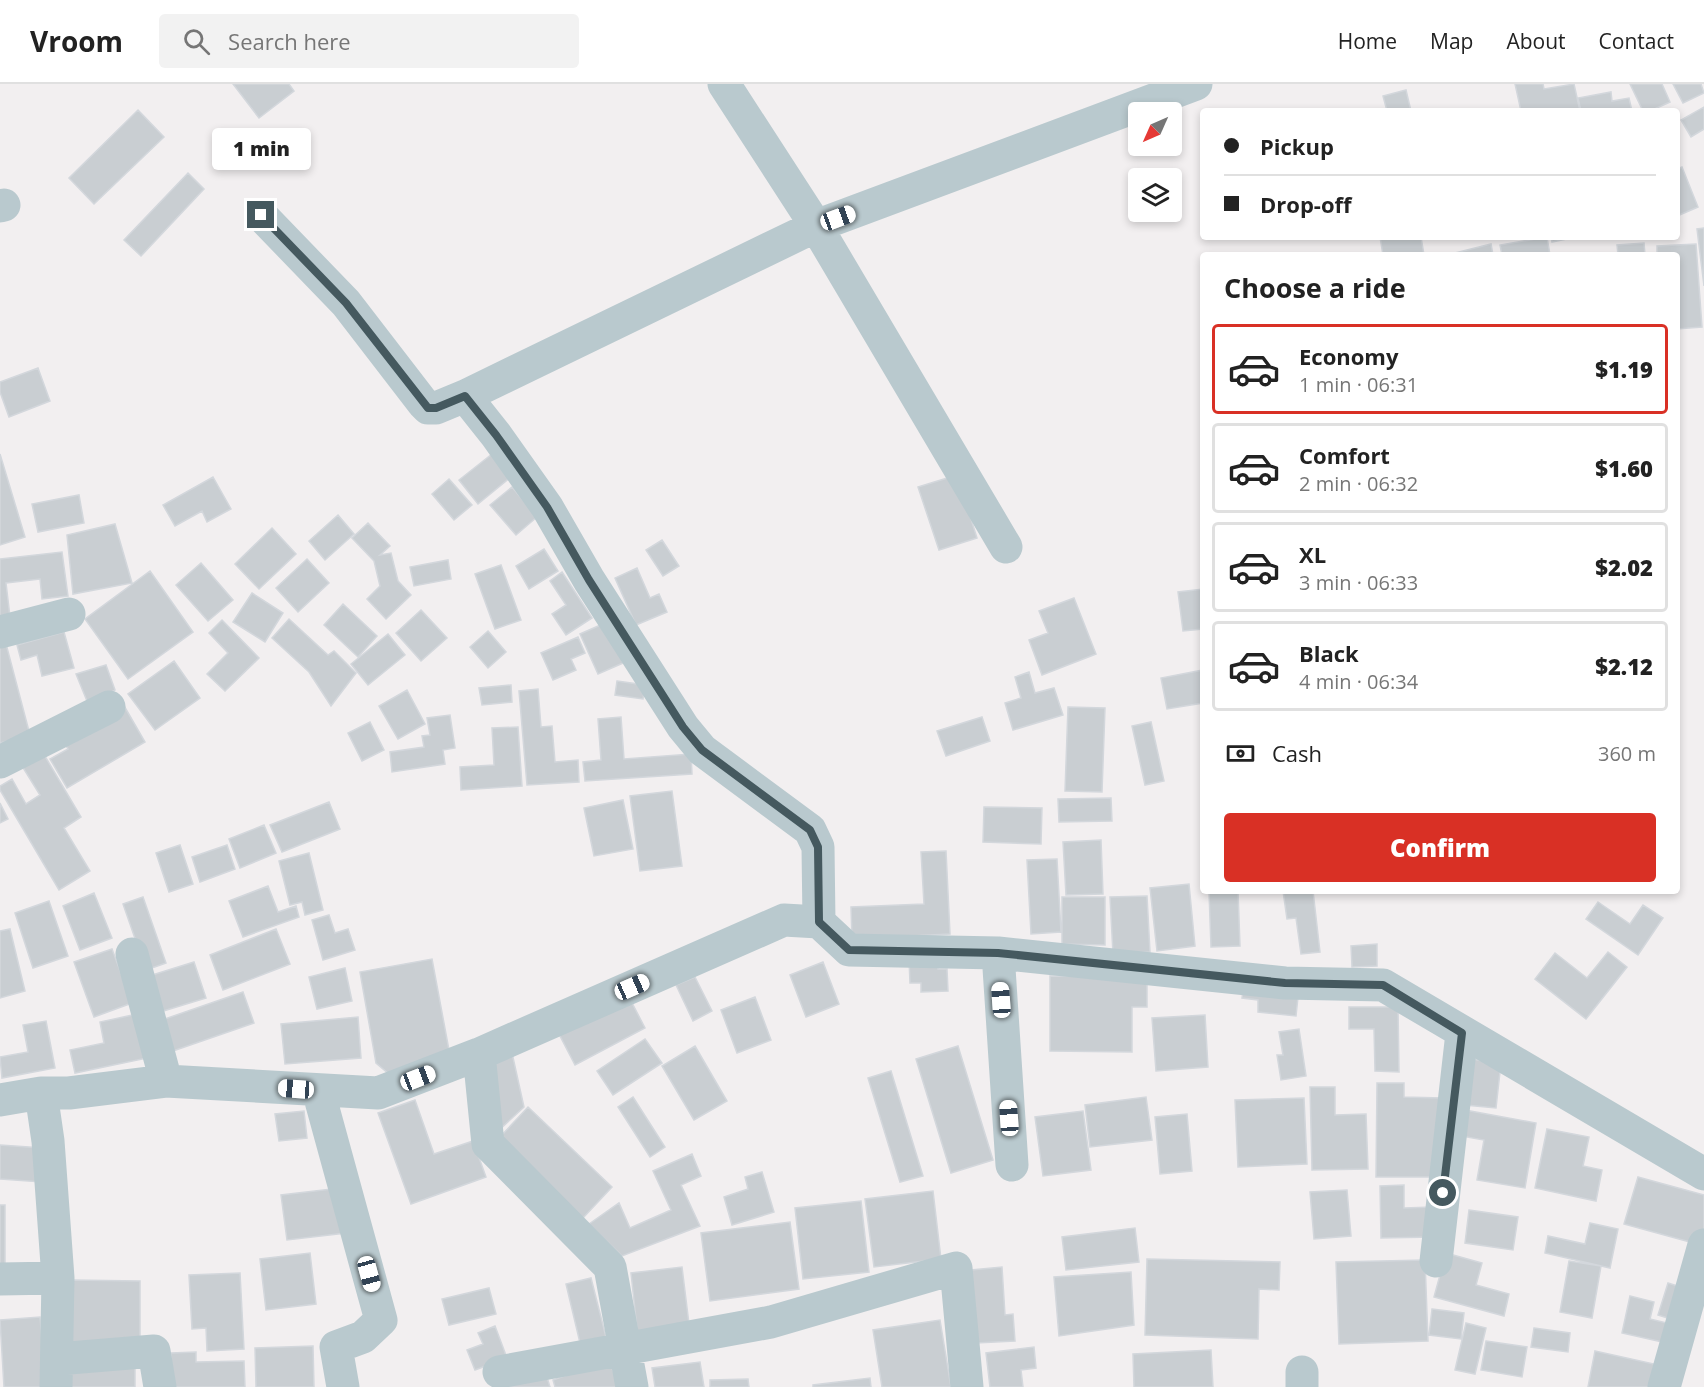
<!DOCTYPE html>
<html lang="en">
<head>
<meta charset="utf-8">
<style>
	body { margin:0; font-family:"Open Sans",sans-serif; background:#f2f2f2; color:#222; height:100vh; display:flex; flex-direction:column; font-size:22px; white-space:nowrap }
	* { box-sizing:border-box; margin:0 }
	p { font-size:20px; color:#767676 }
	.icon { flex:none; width:33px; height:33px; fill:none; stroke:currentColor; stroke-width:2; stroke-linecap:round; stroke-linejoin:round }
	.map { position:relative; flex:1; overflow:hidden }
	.sheet { position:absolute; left:1200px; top:168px; width:480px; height:642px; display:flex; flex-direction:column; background:#fff; border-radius:6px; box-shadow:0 3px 9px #0003 }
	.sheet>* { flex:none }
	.top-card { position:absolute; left:1200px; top:24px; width:480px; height:132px; border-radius:6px; box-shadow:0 3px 9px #0003; display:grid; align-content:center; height:132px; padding:0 24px; background:#fff }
	.needle { width:39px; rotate:225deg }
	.tools { position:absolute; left:1128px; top:18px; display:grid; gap:12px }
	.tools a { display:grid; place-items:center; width:54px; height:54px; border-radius:6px; background:#fff; box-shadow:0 3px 9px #0003; font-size:30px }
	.end { position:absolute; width:27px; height:27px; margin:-14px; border:8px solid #45595f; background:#fff; box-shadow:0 0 0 3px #fff }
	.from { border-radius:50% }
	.bubble { position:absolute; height:42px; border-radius:6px; background:#fff; box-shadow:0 3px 9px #0003; font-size:20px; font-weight:800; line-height:42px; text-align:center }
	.car { position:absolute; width:18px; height:36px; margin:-18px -9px; border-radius:8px; box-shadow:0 0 4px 2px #0007; background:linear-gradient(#fff 24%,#345 0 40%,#fff 0 76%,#345 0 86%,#fff 0) }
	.top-card b { display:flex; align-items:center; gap:21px; height:57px; font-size:22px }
	.top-card b+b { border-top:2px solid #e0e0e0 }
	.top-card i { width:15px; height:15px; background:#222 }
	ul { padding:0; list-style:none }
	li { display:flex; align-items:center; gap:18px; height:90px; margin:0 12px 9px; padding:0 12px; border:3px solid #e0e0e0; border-radius:6px }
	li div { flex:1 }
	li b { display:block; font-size:22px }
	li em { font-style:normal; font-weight:800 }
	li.selected { border-color:#d93025 }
	li>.icon { width:54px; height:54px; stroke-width:1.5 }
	h2 { padding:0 24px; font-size:27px; line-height:72px }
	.pay { display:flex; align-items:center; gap:15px; height:66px; padding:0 24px; font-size:22px }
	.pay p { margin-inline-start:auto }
	.action { display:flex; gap:12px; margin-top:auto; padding:12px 24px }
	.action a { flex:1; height:69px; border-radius:6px; background:#d93025; color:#fff; font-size:24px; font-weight:800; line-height:69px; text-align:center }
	header { display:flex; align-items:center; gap:36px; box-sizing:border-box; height:84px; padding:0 30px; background:#fff; border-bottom:2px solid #e0e0e0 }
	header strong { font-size:28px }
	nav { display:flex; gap:33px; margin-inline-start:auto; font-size:21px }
	.search { width:420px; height:54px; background:#f2f2f2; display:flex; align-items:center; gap:15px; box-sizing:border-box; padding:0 21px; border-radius:6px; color:#767676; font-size:22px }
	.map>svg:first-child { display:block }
</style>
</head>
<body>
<header>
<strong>Vroom</strong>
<div class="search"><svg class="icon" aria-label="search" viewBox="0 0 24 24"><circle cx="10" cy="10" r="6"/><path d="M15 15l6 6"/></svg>Search here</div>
<nav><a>Home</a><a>Map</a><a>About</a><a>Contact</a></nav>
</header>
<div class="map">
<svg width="1704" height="1303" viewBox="0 0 1704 1303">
	<rect width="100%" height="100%" fill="#f2eff0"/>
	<!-- building -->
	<path fill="#c9ced2" stroke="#d3d7dc" stroke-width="1.5" d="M233 0H289L294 7 259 34Z
		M1515 0H1543L1544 5 1574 0 1580 27H1521Z
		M1630 0H1662L1670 18 1650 27H1643Z
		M1673 0H1701L1704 9 1683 19Z
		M1406 6 1411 27H1387L1383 12Z
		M1611 8 1612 17 1629 14 1632 27H1581L1578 14Z
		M1704 23V45L1691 53 1681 36Z
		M138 26 164 53 94 120 69 94Z
		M1682 83 1698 123 1677 132V85Z
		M188 89 204 105 141 172 124 156Z
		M1704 144V202L1697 145Z
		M1380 153H1421L1424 171H1383Z
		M1547 153 1550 171H1502L1500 161Z
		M1551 153H1576L1552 158Z
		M1644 159 1645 171H1618L1617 161Z
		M1491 160 1493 171H1447Z
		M1696 160 1702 243 1677 245V171H1657V162Z
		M38 284 50 317 9 333 0 308V298Z
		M0 370 25 453 0 461Z
		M492 370 511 393 478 420 459 396Z
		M957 391 977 454 939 466 918 403Z
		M213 393 231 425 207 438 202 427 175 442 163 421Z
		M449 395 472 421 454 436 432 410Z
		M512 403 537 433 516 451 490 421Z
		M79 411 84 439 38 448 32 420Z
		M338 431 354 450 325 476 309 457Z
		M368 439 390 462 380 471 391 469 398 497 411 511 386 535 367 515 380 502 374 477 352 454Z
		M115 440 132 499 73 510 67 451Z
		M272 444 296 470 259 505 235 480Z
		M662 456 679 482 663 492 646 466Z
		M544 465 558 487 529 505 516 482Z
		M62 468 68 512 42 515 40 495 6 499 10 533 0 535V475Z
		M307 475 329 499 298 528 276 504Z
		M448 476 451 495 414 502 410 483Z
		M201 479 233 516 208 537 176 501Z
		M501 481 521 536 495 545 475 490Z
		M637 484 650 514 659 510 667 528 636 541 615 494Z
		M150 487 193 548 128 595 85 535Z
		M562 488 592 534 566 551 552 530 566 521 550 497Z
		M1203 505V545L1183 547 1178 508Z
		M252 509 283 529 265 558 233 538Z
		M1074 514 1096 570 1042 591 1029 556 1048 549 1039 527Z
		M343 520 377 552 358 573 324 541Z
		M421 526 447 554 421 577 396 549Z
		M289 535 328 571 334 567 356 589 331 622 309 588 272 554Z
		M222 536 259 574 225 607 207 590 228 569 209 549Z
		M605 539 623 579 598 590 580 550Z
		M488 547 506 568 488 584 470 563Z
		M64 548 74 584 42 592 37 571 21 576 17 561Z
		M388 550 405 571 368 601 351 580Z
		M578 553 585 569 571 575 576 586 553 596 541 569Z
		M5 556 30 651 0 659V558Z
		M174 577 200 614 155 646 128 610Z
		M106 581 115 606 89 622 76 590Z
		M1203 586V619L1167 625 1161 594Z
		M1029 588 1035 609 1054 604 1063 631 1013 646 1005 619 1021 614 1015 593Z
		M617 597 645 601 643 615 615 611Z
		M511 601 512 618 482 621 479 604Z
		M538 605 541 643 552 642 555 678 578 676 579 698 527 701 519 607Z
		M407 606 425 640 398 655 379 622Z
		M123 620 145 658 67 704 50 675 68 665 62 655Z
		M1068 623 1105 624 1102 708 1065 707Z
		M450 631 455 664 443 666 445 680 392 688 390 668 424 663 422 652 430 651 427 634Z
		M621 633 624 675 691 670 692 690 585 697 583 678 601 676 598 635Z
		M982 633 990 657 946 672 937 647Z
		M370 638 384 666 362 677 348 649Z
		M1151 638 1164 697 1145 701 1132 642Z
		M518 643 522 702 461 706 460 683 494 681 492 644Z
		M39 662 81 733 64 744 90 787 59 806 0 706V702L12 695 26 720 40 711 17 674Z
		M672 707 682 782 640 787 630 712Z
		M1111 714 1112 737 1059 738 1058 715Z
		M623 716 633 765 594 772 584 724Z
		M329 718 340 745 282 768 270 741Z
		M0 719 8 735 0 739Z
		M984 723 1042 724 1041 760 983 758Z
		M264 741 276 769 240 784 229 755Z
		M1101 756 1103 810 1066 811 1063 758Z
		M180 761 193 800 169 808 156 769Z
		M227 761 235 785 200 798 192 773Z
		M946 767 950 850 852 855 851 823 924 820 921 768Z
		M309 769 323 826 305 831 302 818 290 821 279 777Z
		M1057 775 1061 848 1031 850 1027 776Z
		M1189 800 1195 862 1157 867 1150 804Z
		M268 802 278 828 296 822 299 833 243 853 229 817Z
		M1238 807 1240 862 1211 863 1209 808Z
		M1283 807H1313L1320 868 1301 870 1296 834 1287 835Z
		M94 809 112 854 80 866 63 822Z
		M1147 812 1150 868 1113 870 1110 813Z
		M143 813 166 879 146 886 123 820Z
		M1062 813H1105V861L1062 860Z
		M49 817 68 872 33 884 15 829Z
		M1598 818 1630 840 1643 821 1663 834 1638 871 1586 835Z
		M329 831 335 849 348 845 355 866 323 876 312 836Z
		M10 845 25 907 0 914V847Z
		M276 845 290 880 223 906 210 871Z
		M1377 860V882L1352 883 1351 862Z
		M112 865 132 919 94 933 74 878Z
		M1608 868 1627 883 1586 935 1535 895 1555 869 1587 894Z
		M938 874V885H947L948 907 921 908V899H910L909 875Z
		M432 875 449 966 395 995 376 979 360 888Z
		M194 878 206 914 160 928 149 892Z
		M823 878 839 920 806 933 790 891Z
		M345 884 352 917 317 925 309 893Z
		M1050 892 1147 893V923H1132V968L1050 967Z
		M695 893 712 927 693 937 676 901Z
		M1243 907 1298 913 1296 932 1258 928V916L1242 914Z
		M243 908 254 939 170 968 159 937Z
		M629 913 645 944 575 981 559 950Z
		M755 913 771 956 737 969 721 926Z
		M1349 923H1398L1399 988 1375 987 1374 945H1349Z
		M142 929 152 973 75 989 70 966 104 959 100 938Z
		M1205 931 1208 983 1156 987 1152 934Z
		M358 933 361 974 285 980 281 940Z
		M46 937 55 984 2 994 0 973 28 968 23 941Z
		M1299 945 1306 992 1281 996 1277 971H1283L1279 948Z
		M645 955 662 979 613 1011 597 987Z
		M695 962 727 1017 694 1036 662 982Z
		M958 962 993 1076 951 1089 916 975Z
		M512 969 524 1023 497 1048 482 974Z
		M1470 975 1501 979 1496 1024 1465 1021Z
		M891 987 923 1092 900 1098 868 994Z
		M1377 999H1404V1013L1442 1014V1093H1376Z
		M1310 1003H1335V1031L1366 1030 1368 1085 1312 1086Z
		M633 1013 665 1063 650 1073 618 1023Z
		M1146 1013 1152 1056 1090 1063 1085 1021Z
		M1304 1014 1307 1080 1238 1083 1235 1016Z
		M415 1016 434 1070 473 1057 486 1093 411 1120 378 1029Z
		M528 1023 612 1103 583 1134 500 1053Z
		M1465 1026 1536 1039 1525 1104 1477 1096 1484 1056 1461 1052Z
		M304 1027 307 1054 279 1057 275 1030Z
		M1083 1027 1091 1086 1043 1092 1035 1033Z
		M1187 1030 1192 1087 1160 1090 1155 1033Z
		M1547 1045 1589 1053 1583 1082 1602 1086 1596 1117 1535 1104Z
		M0 1061 43 1064 42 1098 0 1095Z
		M692 1070 701 1092 681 1101 700 1142 622 1172 589 1140 619 1119 630 1144 671 1126 653 1087Z
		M762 1088 774 1128 732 1141 724 1113 748 1105 745 1093Z
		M1638 1093 1704 1111V1149L1701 1161 1624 1140Z
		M1404 1101V1124L1432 1123 1433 1153 1381 1154 1380 1102Z
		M340 1104 346 1149 287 1156 281 1111Z
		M1347 1106 1351 1152 1314 1155 1310 1108Z
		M933 1107 941 1175 874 1183 865 1115Z
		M861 1117 869 1188 803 1195 795 1124Z
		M0 1121H5V1187H0Z
		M1469 1126 1518 1133 1513 1166 1465 1159Z
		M790 1138 799 1205 710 1217 701 1149Z
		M1590 1139 1618 1145 1610 1184 1545 1169 1548 1152 1585 1160Z
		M1135 1144 1139 1178 1066 1186 1062 1153Z
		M310 1169 316 1220 266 1226 260 1175Z
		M1446 1169 1482 1179 1476 1201 1509 1210 1504 1232 1434 1213Z
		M1147 1175 1280 1178 1279 1206 1259 1205 1258 1255 1145 1251Z
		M1425 1176 1428 1257 1339 1260 1336 1178Z
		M1569 1177 1601 1182 1592 1234 1560 1228Z
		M682 1183 690 1248 638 1254 631 1189Z
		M1002 1183 1005 1231 1013 1230 1015 1257 976 1259 971 1186Z
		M1131 1188 1134 1241 1059 1252 1054 1193Z
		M240 1189 244 1265 207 1267 206 1244 192 1245 189 1191Z
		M591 1194 607 1257 581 1263 566 1200Z
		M71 1196 140 1197V1263H71Z
		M1668 1199 1684 1204 1674 1236 1658 1231Z
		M489 1204 496 1230 449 1241 442 1215Z
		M1630 1212 1654 1218 1650 1235 1671 1240 1667 1259 1622 1249Z
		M1432 1225 1464 1229 1461 1255 1429 1251Z
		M40 1233 46 1303H4L0 1236Z
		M940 1236 951 1303H882L873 1246Z
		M1466 1239 1486 1244 1475 1290 1455 1286Z
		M495 1242 507 1274 475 1286 467 1266 483 1260 478 1249Z
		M1534 1244 1570 1249 1568 1268 1531 1263Z
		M1486 1257 1527 1263 1522 1293 1481 1286Z
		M313 1262 314 1303H256L255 1264Z
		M1034 1263 1036 1284 1021 1286 1023 1303H990L986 1269Z
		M1211 1266 1213 1303H1134L1133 1270Z
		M1595 1267 1654 1280 1650 1303H1588Z
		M196 1268V1278L244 1277 245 1303H172L171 1269Z
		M609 1276 619 1303H555L553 1296Z
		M700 1278 704 1303H655L652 1284Z
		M67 1279 135 1280V1303H67Z
		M546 1290 550 1303H506Z
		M870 1294 871 1303H813V1301Z
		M748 1295 749 1303H710V1296Z"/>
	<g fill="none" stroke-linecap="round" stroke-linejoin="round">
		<!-- minor -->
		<path stroke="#b9c9ce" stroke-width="33" d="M724 0 816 142 1006 463
			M0 122 4 121
			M261 131 346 219 423 319 428 324H436L465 312 816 142 1196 0
			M465 312 496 351 547 423 589 496 683 643 702 666 810 746 818 763 819 838
			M0 548 69 530
			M0 678 109 623
			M998 869 1012 1081
			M132 870 166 997
			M479 970 488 1060 610 1183 632 1303
			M318 1006 381 1236 363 1253 336 1263 343 1303
			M41 1009 48 1057 58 1194 56 1303
			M0 1016 41 1009H69L166 997 378 1009 479 970 784 836 819 838 849 866 998 869 1285 899 1383 901 1704 1090
			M1436 1177 1462 949
			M0 1195 58 1194
			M57 1275 154 1267 160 1303
			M499 1288 771 1238 956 1184 967 1303
			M1302 1303V1288
			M1664 1303 1704 1161"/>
	</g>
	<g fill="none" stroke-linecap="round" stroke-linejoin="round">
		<!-- route -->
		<path stroke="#45595f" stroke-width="8" d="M261 131 346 219 428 324H436L465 312 496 351 547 423 589 496 683 643 702 666 810 746 818 763 819 838 849 866 998 869 1285 899 1383 901 1462 949 1443 1109"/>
	</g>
</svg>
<div class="tools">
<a><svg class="needle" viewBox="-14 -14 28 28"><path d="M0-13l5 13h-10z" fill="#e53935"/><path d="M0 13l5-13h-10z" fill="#767676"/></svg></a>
<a><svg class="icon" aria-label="layers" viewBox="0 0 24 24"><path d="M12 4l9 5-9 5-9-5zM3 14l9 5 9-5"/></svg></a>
</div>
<i class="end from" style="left:1443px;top:1109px"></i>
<i class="end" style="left:261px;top:131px"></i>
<div class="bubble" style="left:212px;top:44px;width:99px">1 min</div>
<i class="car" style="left:838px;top:134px;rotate:70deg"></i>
<i class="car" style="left:632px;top:903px;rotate:66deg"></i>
<i class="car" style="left:1001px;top:916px;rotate:356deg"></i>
<i class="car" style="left:418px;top:994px;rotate:69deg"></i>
<i class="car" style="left:296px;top:1005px;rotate:274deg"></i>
<i class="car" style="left:1009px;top:1034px;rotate:356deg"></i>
<i class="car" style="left:369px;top:1190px;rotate:165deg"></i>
<div class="top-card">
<b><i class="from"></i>Pickup</b>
<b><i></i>Drop-off</b>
</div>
<section class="sheet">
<h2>Choose a ride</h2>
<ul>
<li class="selected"><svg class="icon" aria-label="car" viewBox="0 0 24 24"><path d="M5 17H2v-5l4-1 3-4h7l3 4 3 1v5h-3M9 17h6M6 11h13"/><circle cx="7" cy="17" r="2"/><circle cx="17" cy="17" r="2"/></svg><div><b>Economy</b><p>1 min · 06:31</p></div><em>$1.19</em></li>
<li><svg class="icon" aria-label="car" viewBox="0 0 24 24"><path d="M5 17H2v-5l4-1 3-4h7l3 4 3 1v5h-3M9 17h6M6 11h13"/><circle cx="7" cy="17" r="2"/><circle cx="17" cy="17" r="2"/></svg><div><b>Comfort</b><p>2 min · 06:32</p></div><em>$1.60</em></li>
<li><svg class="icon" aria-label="car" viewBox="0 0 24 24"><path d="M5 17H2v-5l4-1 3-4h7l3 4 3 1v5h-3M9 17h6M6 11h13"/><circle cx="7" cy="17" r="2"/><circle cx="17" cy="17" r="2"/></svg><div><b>XL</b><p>3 min · 06:33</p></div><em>$2.02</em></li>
<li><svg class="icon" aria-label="car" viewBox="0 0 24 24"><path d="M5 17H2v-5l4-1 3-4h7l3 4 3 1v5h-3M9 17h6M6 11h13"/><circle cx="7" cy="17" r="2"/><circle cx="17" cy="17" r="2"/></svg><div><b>Black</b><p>4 min · 06:34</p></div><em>$2.12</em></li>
</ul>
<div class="pay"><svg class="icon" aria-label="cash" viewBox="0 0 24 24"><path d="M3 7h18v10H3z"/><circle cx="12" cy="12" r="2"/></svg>Cash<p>360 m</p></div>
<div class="action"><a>Confirm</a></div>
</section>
</div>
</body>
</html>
